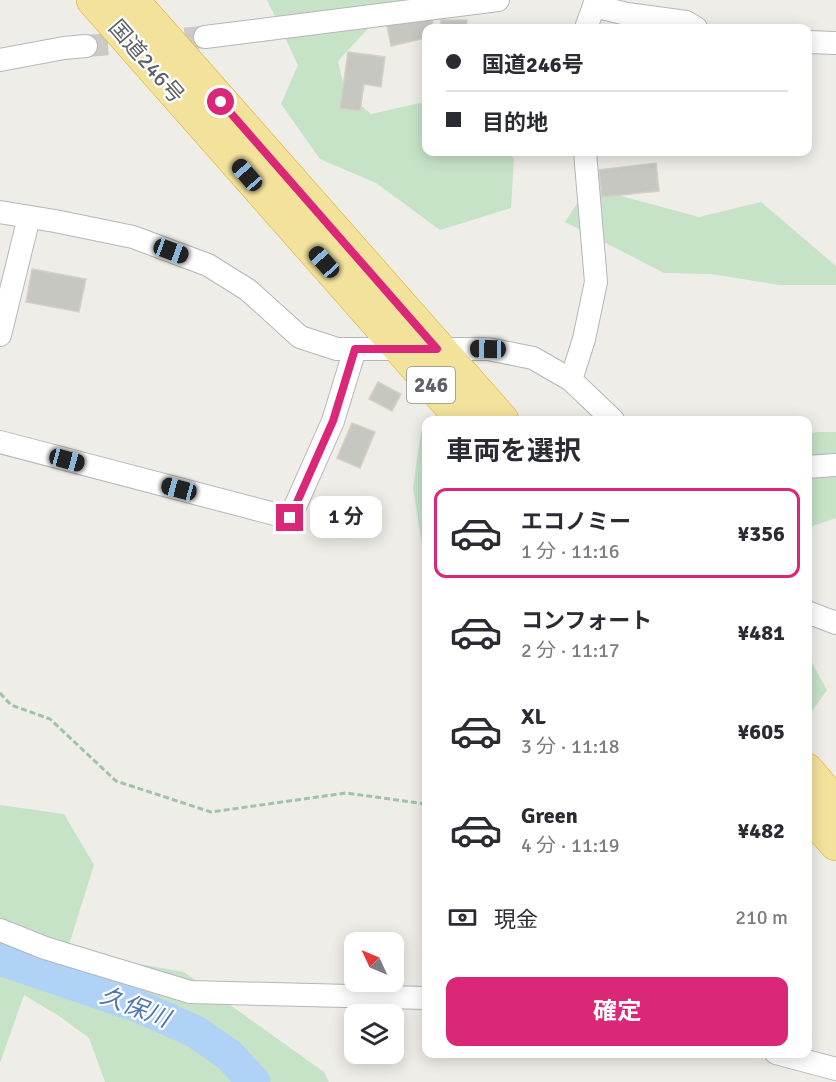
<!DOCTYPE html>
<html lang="ja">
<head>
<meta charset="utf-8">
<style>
	body { margin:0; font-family:Signika,"Noto Sans JP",sans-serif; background:#f2f2f3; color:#2b2b33; height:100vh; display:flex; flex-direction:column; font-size:22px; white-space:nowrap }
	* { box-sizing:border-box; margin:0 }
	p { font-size:20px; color:#7c7c81 }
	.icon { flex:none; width:33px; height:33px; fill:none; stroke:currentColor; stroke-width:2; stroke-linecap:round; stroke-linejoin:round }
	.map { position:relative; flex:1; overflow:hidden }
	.drawer { position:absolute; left:422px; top:416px; width:390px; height:642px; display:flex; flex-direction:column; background:#fff; border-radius:12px; box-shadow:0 3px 15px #0003 }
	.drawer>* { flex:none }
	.top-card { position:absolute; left:422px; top:24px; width:390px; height:132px; border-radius:12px; box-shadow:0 3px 15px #0003; display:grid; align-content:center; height:132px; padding:0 24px; background:#fff }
	.needle { width:39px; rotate:314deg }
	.controls { position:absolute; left:344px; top:932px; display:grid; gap:12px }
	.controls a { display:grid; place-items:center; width:60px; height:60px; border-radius:12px; background:#fff; box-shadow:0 3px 15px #0003; font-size:30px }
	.end { position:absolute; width:27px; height:27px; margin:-14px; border:8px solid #db2777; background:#fff; box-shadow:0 0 0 3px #fff }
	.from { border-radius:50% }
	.bubble { position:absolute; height:42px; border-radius:12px; background:#fff; box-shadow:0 3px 15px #0003; font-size:20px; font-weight:700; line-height:42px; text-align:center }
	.car { position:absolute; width:18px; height:36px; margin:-18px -9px; border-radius:8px; box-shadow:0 0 4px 2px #0007; background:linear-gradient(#222 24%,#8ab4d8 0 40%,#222 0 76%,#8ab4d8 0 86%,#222 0) }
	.top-card b { display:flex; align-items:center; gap:21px; height:57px; font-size:22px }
	.top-card b+b { border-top:2px solid #e1e1e2 }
	.top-card i { width:15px; height:15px; background:#2b2b33 }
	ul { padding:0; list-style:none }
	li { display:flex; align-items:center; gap:18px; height:90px; margin:0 12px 9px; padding:0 12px; border:3px solid transparent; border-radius:12px }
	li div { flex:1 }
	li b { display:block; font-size:22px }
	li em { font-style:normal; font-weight:700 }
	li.selected { border-color:#db2777 }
	li>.icon { width:54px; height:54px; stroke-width:1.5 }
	h2 { padding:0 24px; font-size:27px; line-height:72px }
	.pay { display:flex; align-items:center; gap:15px; height:66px; padding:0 24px; font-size:22px }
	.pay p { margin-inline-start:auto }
	.button { display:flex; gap:12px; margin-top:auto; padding:12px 24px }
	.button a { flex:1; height:69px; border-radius:12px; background:#db2777; color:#fff; font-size:24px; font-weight:700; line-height:69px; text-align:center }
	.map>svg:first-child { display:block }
</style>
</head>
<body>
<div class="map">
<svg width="836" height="1082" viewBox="0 0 836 1082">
	<rect width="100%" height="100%" fill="#efede7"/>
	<!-- green -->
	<path fill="#c6e3c8" d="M267 0H422L377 19 338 61 345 92 371 114 420 103 426 107V152H505L514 158 511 208 440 230 376 183 320 159 281 104 298 65Z
		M588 187 699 217 761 202 836 266V285H779L711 274 664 273 565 222Z
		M421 431 426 435V553L423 552 413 488Z
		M818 432H836V518L807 528V434Z
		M807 654 827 690 807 718Z
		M0 805 64 814 94 865 67 951 184 972 324 1072 329 1082H105L89 1038 59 1016 24 995 0 1063Z"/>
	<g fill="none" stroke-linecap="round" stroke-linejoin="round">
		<!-- river -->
		<path stroke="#afd2f6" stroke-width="33" d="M0 959 138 1006 196 1032 229 1055 254 1082"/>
	</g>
	<!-- building -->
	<path fill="#c7c7c1" stroke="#d3d0c5" stroke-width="1.5" d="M432 16 433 28H426V38L391 46 386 21Z
		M441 20H467L466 28H441Z
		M348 52 385 57 381 87 364 84 360 111 340 108Z
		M656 163 659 191 602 197 599 170Z
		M32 269 86 279 79 312 26 302Z
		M378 382 401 394 392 411 369 399Z
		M352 423 375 432 360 468 337 458Z"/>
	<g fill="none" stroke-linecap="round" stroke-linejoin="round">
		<!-- minor-tunnel -->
		<path stroke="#cbcac6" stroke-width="22" stroke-dasharray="22 11" stroke-linecap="butt" d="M86 46 205 37"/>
		<defs>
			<path id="minor" d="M594 6 627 14 686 22 696 28
				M586 28 596 0
				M205 37 498 0
				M807 42 836 43
				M0 60 64 48 86 46
				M0 212 55 221 133 237 208 265 248 290 300 337 337 349H488L533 358 571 380 613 420
				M0 335 29 217
				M571 380 584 339 596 282 585 152
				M0 442 290 518 333 421 355 349
				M807 467 836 465
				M807 612 836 623
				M0 930 45 948 190 992 426 998
				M776 1053 836 1069"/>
			<path id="highway" d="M93 0 463 420
				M132 0 502 420
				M807 770 836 804
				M807 811 836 844"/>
		</defs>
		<!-- minor casing -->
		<use href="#minor" stroke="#b4b6ba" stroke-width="24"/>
		<!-- highway casing -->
		<use href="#highway" stroke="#dcae19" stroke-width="34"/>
		<!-- path -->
		<path stroke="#9fc2ac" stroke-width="3" stroke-dasharray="6 3" stroke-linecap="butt" d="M0 693 11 705 50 719 116 781 211 812 346 793 426 804"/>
		<!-- minor -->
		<use href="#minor" stroke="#fff" stroke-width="22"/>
		<!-- highway -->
		<use href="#highway" stroke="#f2e29b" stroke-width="33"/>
	</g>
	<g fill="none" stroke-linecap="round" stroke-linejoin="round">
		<!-- route -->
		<path stroke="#db2777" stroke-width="8" d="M221 102 437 349H355L333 421 290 518"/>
	</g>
	<g text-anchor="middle" stroke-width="4.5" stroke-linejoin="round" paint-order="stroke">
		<!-- shield labels -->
		<rect fill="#fff" stroke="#8e9093" stroke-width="1.5" x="407" y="367" width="48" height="36" rx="4.5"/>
		<g font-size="21" font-weight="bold" fill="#5e6165">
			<text x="431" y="392">246</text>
		</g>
		<!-- street labels -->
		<g font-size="22" fill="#5e6165" stroke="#fff">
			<text transform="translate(147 61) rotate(49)" y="8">国道246号</text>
		</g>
		<!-- water labels -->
		<g font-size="24" font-style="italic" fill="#5177af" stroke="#fff">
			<text transform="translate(135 1007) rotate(21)" y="8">久保川</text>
		</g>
	</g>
</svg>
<div class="controls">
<a><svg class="needle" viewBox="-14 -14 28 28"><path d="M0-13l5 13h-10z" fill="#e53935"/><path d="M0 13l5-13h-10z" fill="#7c7c81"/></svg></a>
<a><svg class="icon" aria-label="layers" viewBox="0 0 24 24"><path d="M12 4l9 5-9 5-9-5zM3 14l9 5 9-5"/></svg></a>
</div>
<i class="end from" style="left:221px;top:102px"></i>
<i class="end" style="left:290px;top:518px"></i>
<div class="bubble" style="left:310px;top:496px;width:72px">1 分</div>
<i class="car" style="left:247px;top:175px;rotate:319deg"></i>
<i class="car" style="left:171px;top:251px;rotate:110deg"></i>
<i class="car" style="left:324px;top:262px;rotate:318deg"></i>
<i class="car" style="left:488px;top:349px;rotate:271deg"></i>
<i class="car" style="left:67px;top:460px;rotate:105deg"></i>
<i class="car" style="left:179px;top:489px;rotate:285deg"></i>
<div class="top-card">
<b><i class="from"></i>国道246号</b>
<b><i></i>目的地</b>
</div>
<section class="drawer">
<h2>車両を選択</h2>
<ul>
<li class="selected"><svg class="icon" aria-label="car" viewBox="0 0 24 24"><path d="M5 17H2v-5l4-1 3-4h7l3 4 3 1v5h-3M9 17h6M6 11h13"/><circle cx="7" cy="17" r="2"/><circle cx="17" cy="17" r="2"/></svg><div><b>エコノミー</b><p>1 分 · 11:16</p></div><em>¥356</em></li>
<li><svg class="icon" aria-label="car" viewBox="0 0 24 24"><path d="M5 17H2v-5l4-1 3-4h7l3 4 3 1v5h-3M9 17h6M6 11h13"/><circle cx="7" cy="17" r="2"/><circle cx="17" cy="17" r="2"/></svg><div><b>コンフォート</b><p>2 分 · 11:17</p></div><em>¥481</em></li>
<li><svg class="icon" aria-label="car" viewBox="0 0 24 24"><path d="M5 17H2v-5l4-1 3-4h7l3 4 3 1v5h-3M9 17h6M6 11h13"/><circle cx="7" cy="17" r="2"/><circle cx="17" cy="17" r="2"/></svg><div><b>XL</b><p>3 分 · 11:18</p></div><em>¥605</em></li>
<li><svg class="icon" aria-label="car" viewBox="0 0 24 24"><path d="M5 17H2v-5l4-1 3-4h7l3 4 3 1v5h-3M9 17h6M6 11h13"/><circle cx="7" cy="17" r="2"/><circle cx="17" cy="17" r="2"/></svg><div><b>Green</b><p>4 分 · 11:19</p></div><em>¥482</em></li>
</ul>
<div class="pay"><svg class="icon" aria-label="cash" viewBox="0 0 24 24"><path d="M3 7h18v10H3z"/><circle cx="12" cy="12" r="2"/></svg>現金<p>210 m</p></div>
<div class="button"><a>確定</a></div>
</section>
</div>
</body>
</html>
